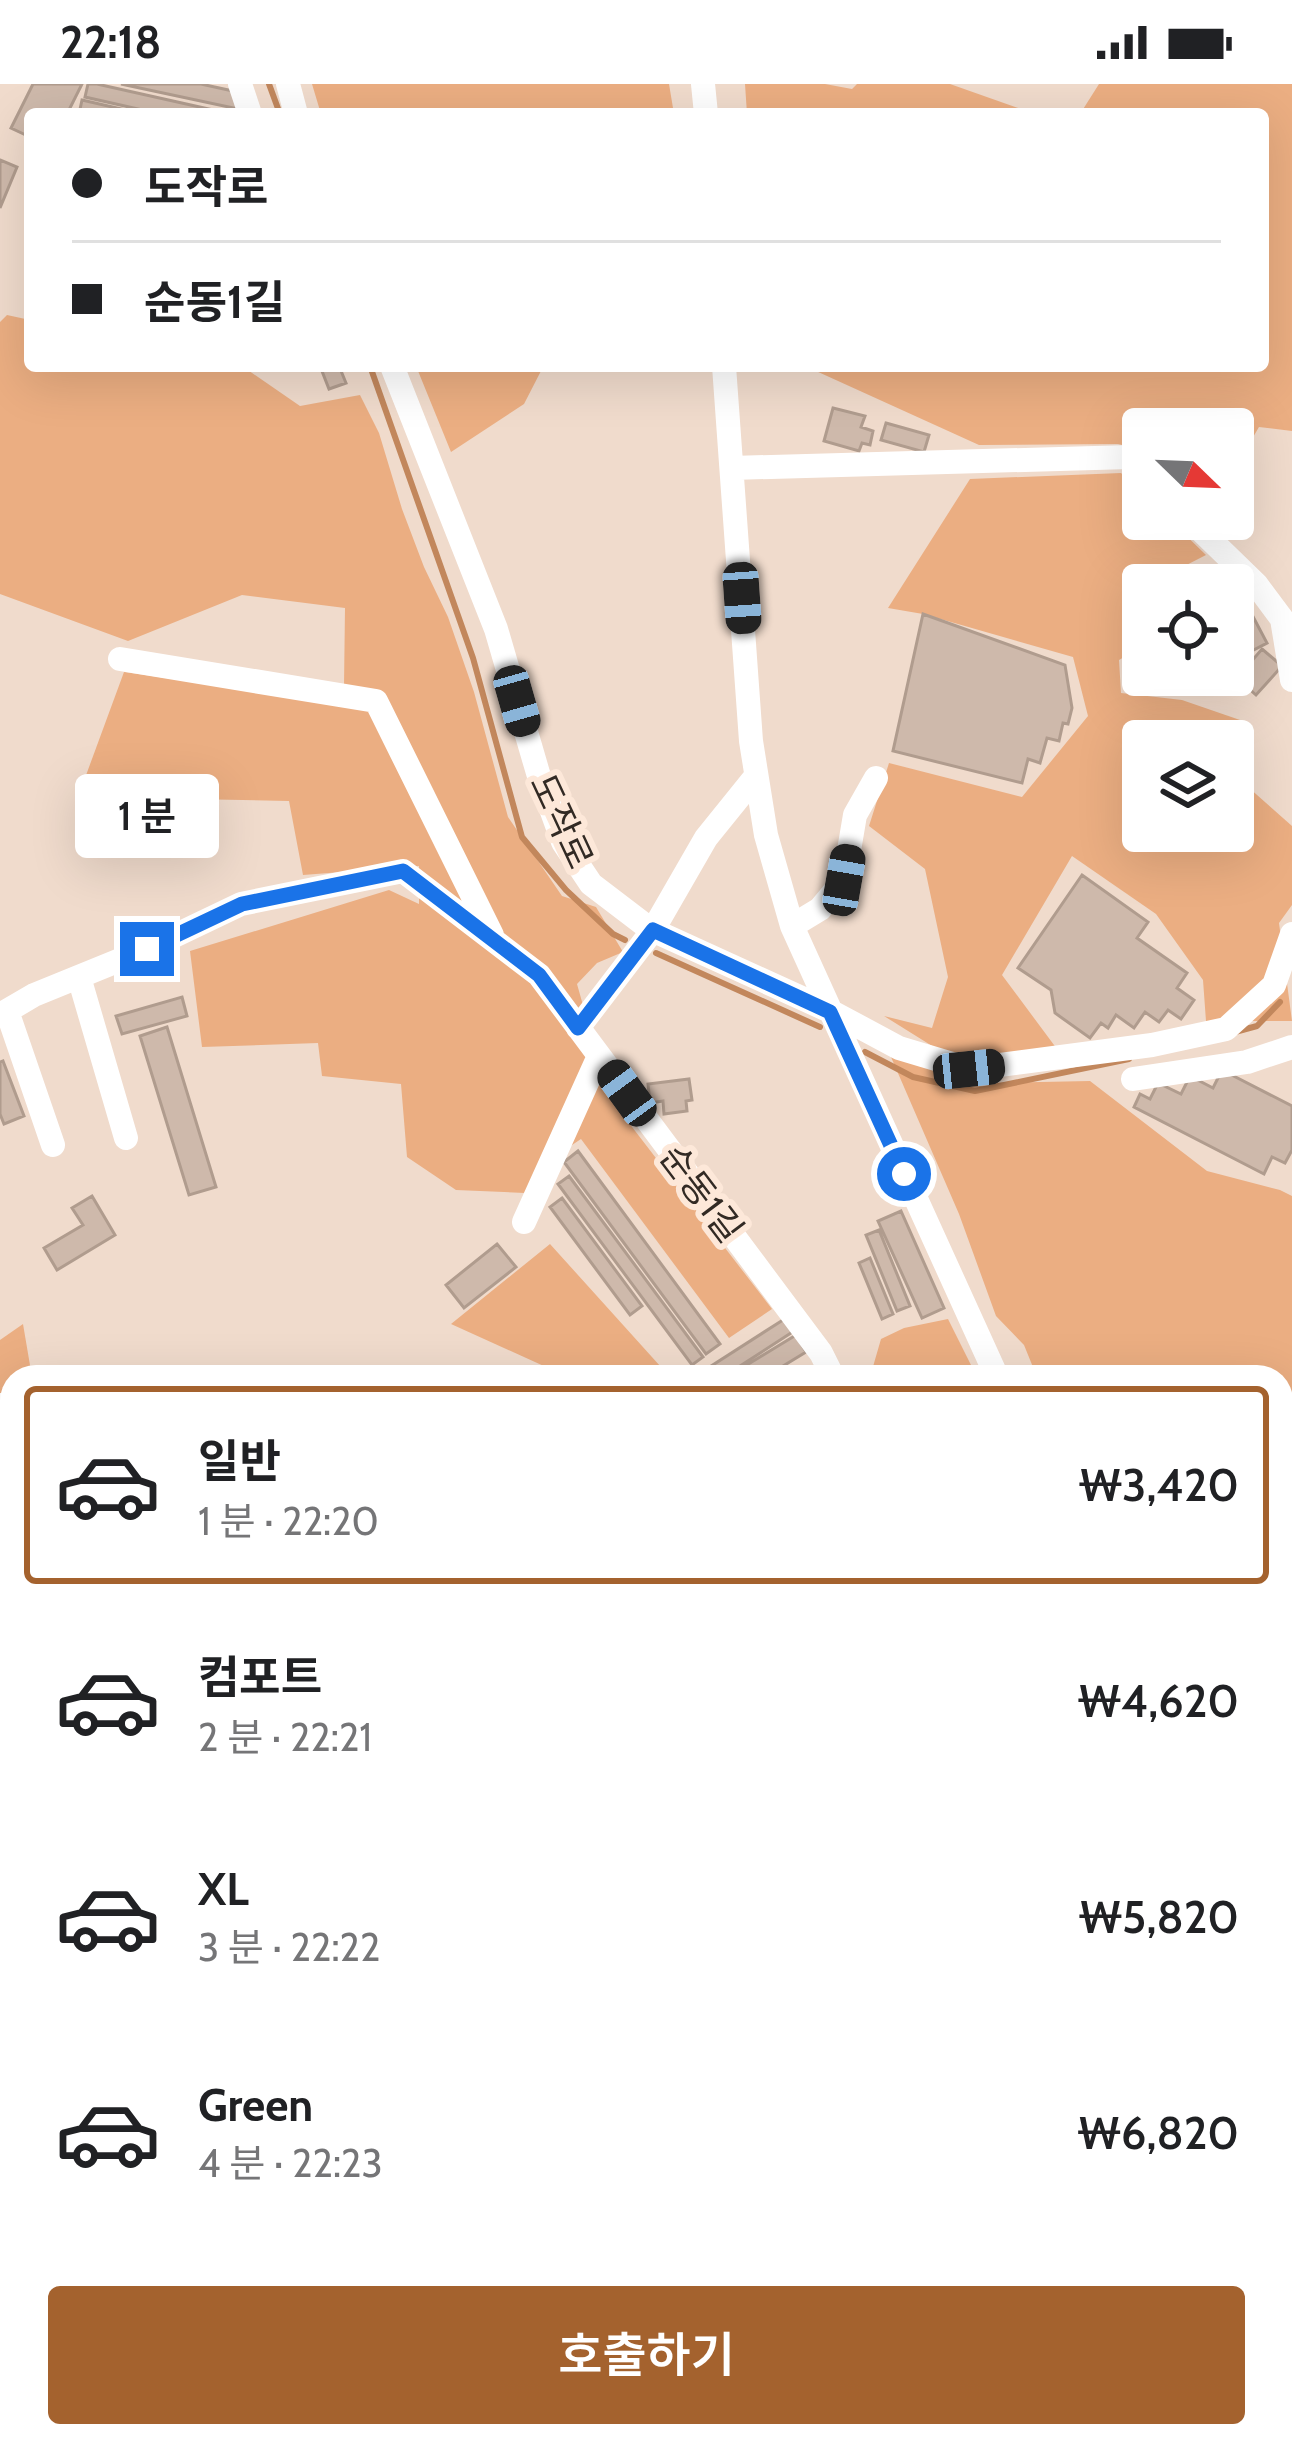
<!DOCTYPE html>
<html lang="ko">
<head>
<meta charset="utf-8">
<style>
	body { margin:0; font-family:Cabin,"Noto Sans KR",sans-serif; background:#f6f6f6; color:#202124; height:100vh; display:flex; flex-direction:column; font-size:45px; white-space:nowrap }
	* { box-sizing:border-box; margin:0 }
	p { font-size:39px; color:#757577 }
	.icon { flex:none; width:66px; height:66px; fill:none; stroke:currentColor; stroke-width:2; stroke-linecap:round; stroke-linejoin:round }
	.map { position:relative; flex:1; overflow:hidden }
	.sheet { position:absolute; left:0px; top:1281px; width:1293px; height:1083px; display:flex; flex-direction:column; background:#fff; border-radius:36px 36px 0 0; box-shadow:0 12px 48px #0002 }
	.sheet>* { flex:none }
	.banner { position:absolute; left:24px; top:24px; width:1245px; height:264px; border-radius:12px; box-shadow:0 12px 48px #0002; display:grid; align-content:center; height:264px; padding:0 48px; background:#fff }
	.needle { width:78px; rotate:113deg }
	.controls { position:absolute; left:1122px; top:324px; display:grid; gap:24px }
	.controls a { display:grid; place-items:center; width:132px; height:132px; border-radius:12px; background:#fff; box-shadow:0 12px 48px #0002; font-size:60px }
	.end { position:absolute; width:54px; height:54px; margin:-27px; border:15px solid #1a73e8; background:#fff; box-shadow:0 0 0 6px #fff }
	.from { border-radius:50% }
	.bubble { position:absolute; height:84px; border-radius:12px; background:#fff; box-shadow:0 12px 48px #0002; font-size:39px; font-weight:600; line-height:84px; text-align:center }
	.car { position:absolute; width:36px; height:72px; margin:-36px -18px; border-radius:15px; box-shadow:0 0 9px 3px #0007; background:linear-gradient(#222 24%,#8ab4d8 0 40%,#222 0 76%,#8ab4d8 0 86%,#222 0) }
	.banner b { display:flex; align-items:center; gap:42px; height:114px; font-size:45px }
	.banner b+b { border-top:3px solid #e0e0e0 }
	.banner i { width:30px; height:30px; background:#202124 }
	ul { padding:21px 0 0; list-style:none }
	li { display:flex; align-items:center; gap:36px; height:198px; margin:0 24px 18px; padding:0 24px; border:6px solid transparent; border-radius:12px }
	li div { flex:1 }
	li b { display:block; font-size:45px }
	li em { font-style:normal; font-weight:600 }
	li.active { border-color:#a4622e }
	li>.icon { width:108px; height:108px; stroke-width:1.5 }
	.action { display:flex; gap:24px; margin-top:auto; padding:24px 48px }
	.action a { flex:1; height:138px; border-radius:12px; background:#a4622e; color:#fff; font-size:48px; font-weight:600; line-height:138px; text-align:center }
	.status { display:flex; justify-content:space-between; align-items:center; height:84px; padding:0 60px; background:#fff; direction:ltr }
	.status svg { height:33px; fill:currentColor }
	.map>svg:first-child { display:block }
</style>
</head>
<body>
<div class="status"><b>22:18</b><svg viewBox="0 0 49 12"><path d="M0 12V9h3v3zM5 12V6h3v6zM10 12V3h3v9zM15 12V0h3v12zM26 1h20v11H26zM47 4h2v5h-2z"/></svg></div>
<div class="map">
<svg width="1292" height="2363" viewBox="0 0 1292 2363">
	<rect width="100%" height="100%" fill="#f0dbcc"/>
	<!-- green -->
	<path fill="#ebae82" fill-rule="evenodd" d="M312 0H669L674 30H321Z
		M745 0H825L852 5 857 0H950L1035 30H747Z
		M1099 0H1292V347L1259 343 1235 384H1233V345H1143V366L1118 360 979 361 805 282H1263V30H1080Z
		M7 231 30 236V282H242L300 322 360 311 379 349 402 425 424 483 448 533 474 608 508 733 562 812 596 823 623 868 597 879 577 900 609 1013 772 1225 729 1254 581 1055 539 1083 525 1109 456 1106 407 1073 401 1000 322 992 318 959 202 963 190 867 389 806 419 820V782L303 791 289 717 78 713 124 588 374 624 375 607 344 602 345 524 242 511 128 557 0 510V238Z
		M416 282H547L542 285 524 320 451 368Z
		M1121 389 1143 410V435H1169L1206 471 1163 493V501H1143V562L1119 576 1121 609 1182 616 1240 636 1239 695 1292 742V821L1279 839 1292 937H1206L1203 896 1156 830 1072 772 1002 891 1057 965 969 985 884 932 932 944 948 893 925 785 869 742 889 679 1022 713 1088 632 1073 573 923 530 888 524 970 395ZM1143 657H1233V747H1143Z
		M891 973 983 999 1090 997 1207 1087 1280 1106 1292 1112V1679L1281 1658V1293H1037L1024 1261 996 1232 959 1130Z
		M550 1160 670 1293H554L546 1283 451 1240Z
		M948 1235 977 1293H870L881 1255 904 1244Z
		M23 1240 32 1293H12V1455L0 1459V1256Z
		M0 1575 12 1576V1805L0 1801Z
		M1292 1793V1970L1281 1975V1797Z"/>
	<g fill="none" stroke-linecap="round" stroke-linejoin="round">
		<!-- stream -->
		<path stroke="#c2875c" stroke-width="6" d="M269 0 280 30
			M370 282 473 574 522 753 566 806 613 850 625 856
			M656 869 820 943
			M1235 948 1257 942 1280 918
			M865 968 913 993 975 1007 1129 975"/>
	</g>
	<!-- building -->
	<path fill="#ceb9ab" stroke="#b09c8e" stroke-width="3" d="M33 0H82L67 30H30V53L11 44Z
		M88 0H97L231 30H160L85 13Z
		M121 0H201L242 9 238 25Z
		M82 16 143 30H79Z
		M0 76 17 83 0 124Z
		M320 282H339L346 299 329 305Z
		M833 324 865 332 861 343 873 347 870 361 862 359 859 367 824 357Z
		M886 339 929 351 924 368 881 356Z
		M1249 525 1267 559 1242 572 1233 556V534Z
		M923 530 1065 581 1072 624 1068 640 1063 639 1059 657 1047 654 1040 679 1028 675 1022 699 893 667Z
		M1262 565 1282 582 1256 611 1237 594Z
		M1082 791 1148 838 1137 854 1187 889 1177 904 1194 916 1181 935 1168 926 1159 938 1145 928 1134 944 1116 931 1108 944 1101 939 1090 954 1055 929 1051 906 1018 884Z
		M182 913 187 932 122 950 116 932Z
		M167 943 216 1103 189 1111 140 952Z
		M3 977 24 1032 4 1040 0 1030V978Z
		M1222 986 1292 1022V1066L1285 1079 1272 1073 1264 1090 1134 1023 1140 1010 1150 1015 1158 999 1181 1010 1190 992 1213 1004Z
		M689 995 692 1016 686 1017 687 1027 664 1030 663 1017 650 1019 648 1000Z
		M578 1067 720 1260 706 1270 564 1078Z
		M569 1092 703 1273 692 1281 558 1100Z
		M92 1112 115 1151 57 1186 44 1164 83 1141 72 1124Z
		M562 1114 642 1222 630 1231 550 1123Z
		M901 1127 944 1224 922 1234 878 1137Z
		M879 1146 910 1222 897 1227 866 1151Z
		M497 1160 516 1183 464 1224 446 1201Z
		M870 1174 893 1230 882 1235 859 1179Z
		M786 1234 794 1247 723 1293H694Z
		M796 1251 806 1268 765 1293H727Z"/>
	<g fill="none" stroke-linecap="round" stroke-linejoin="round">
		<!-- minor -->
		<path stroke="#fff" stroke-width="24" d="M240 0 250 30
			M288 0 296 30
			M703 0 706 30
			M392 282 496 545 538 689 563 758 591 800 650 845 830 927 899 964 969 985 1152 961 1226 945 1274 901 1292 850
			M724 282 751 657 766 751 792 842 997 1293
			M732 384 1130 373 1143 388
			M1189 435 1256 500 1282 535 1292 596
			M120 575 376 617 492 851
			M792 842 820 825 844 796 855 731 876 694
			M79 893 126 1054
			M7 927 53 1061
			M0 931 34 911 147 865 241 820 403 787 539 891 821 1269 833 1293
			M578 944 653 846 706 754 756 692
			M1133 995 1247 978 1292 963
			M524 1138 599 972
			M0 1321 12 1359
			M1281 1729 1292 1739
			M1136 2363 1137 2352"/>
	</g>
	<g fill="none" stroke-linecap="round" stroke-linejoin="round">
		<!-- route -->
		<path stroke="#1a73e8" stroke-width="15" d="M147 865 242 820 403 787 539 891 578 944 653 846 830 928 904 1090"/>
	</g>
	<g text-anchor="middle" stroke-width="12" stroke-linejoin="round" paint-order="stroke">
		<!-- street labels -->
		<g font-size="36" fill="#322a24" stroke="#fde8d9">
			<text transform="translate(562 737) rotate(65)" y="13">도작로</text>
			<text transform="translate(702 1109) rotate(53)" y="13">순동1길</text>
		</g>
	</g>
</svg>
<div class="controls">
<a><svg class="needle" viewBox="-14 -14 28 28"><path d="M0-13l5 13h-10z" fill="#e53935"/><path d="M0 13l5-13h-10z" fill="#757577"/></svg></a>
<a><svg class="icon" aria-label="locate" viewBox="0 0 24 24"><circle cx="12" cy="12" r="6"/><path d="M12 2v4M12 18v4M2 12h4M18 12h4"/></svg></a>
<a><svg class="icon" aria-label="layers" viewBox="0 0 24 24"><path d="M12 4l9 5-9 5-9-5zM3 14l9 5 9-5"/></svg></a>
</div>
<i class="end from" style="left:904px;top:1090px"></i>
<i class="end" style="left:147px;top:865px"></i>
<div class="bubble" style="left:75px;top:690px;width:144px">1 분</div>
<i class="car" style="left:742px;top:514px;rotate:176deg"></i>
<i class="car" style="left:517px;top:617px;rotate:164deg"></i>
<i class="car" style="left:844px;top:796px;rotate:10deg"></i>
<i class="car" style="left:969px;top:985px;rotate:84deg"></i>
<i class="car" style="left:627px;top:1009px;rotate:324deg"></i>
<div class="banner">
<b><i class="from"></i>도작로</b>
<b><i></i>순동1길</b>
</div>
<section class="sheet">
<ul>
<li class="active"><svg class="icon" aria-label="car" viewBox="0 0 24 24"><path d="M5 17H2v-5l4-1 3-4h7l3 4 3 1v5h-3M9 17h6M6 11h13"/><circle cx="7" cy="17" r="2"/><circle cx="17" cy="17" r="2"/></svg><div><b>일반</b><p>1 분 · 22:20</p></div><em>₩3,420</em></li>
<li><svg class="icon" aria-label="car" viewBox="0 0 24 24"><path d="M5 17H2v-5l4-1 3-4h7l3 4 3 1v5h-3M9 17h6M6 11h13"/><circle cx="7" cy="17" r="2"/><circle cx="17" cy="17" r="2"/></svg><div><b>컴포트</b><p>2 분 · 22:21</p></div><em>₩4,620</em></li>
<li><svg class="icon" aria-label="car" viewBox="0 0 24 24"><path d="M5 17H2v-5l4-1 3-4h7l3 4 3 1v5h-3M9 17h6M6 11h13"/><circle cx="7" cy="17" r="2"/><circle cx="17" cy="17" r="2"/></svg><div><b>XL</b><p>3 분 · 22:22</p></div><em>₩5,820</em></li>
<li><svg class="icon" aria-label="car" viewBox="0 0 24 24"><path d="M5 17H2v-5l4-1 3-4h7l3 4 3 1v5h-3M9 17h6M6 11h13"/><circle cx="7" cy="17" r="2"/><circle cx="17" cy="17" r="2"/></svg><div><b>Green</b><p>4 분 · 22:23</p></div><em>₩6,820</em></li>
</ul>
<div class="action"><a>호출하기</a></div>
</section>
</div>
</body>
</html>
